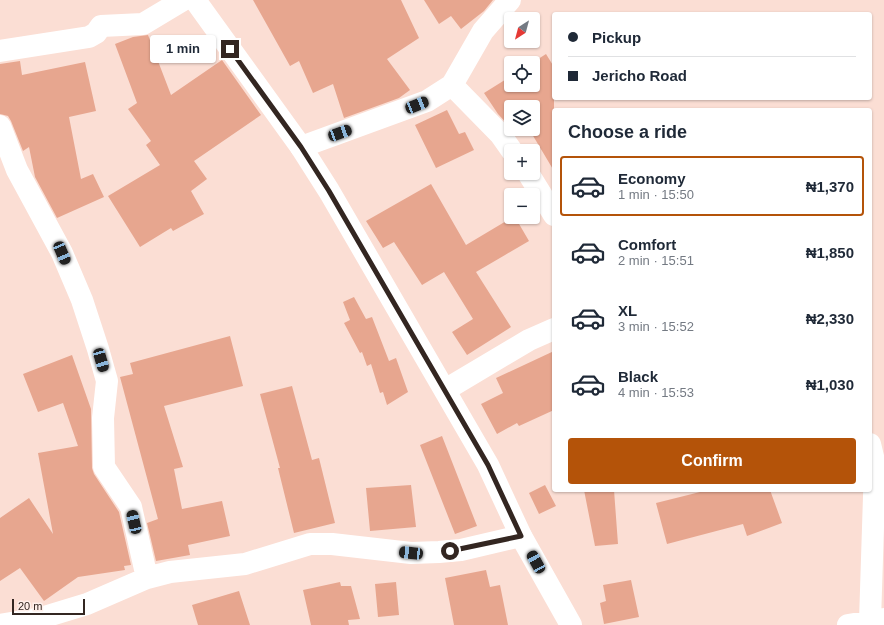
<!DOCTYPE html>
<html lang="en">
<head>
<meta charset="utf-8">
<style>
	body { margin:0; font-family:Helvetica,sans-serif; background:#f2f2f3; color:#1f2937; height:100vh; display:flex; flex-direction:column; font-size:15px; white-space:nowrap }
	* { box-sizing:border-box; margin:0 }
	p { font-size:13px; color:#747a83 }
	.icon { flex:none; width:22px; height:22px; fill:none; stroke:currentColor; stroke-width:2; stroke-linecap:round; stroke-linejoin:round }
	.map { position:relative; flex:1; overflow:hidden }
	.panel { position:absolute; left:552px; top:108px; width:320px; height:384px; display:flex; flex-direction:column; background:#fff; border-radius:4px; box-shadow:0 1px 3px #0004 }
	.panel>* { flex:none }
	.guide { position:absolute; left:552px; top:12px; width:320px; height:88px; border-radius:4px; box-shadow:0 1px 3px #0004; display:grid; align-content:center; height:88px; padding:0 16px; background:#fff }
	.needle { width:26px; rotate:216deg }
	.controls { position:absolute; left:504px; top:12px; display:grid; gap:8px }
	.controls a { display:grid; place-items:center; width:36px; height:36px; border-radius:4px; background:#fff; box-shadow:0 1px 3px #0004; font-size:20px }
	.scale { position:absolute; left:12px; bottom:10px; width:73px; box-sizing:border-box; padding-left:4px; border:2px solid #332621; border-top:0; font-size:11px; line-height:14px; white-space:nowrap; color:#332621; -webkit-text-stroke:3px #feefea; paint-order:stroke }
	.end { position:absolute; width:18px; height:18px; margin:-9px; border:5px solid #332621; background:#fff; box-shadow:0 0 0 2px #fff }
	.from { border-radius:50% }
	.bubble { position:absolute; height:28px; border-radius:4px; background:#fff; box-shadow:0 1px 3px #0004; font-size:13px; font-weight:600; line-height:28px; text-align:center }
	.car { position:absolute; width:12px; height:24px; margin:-12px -6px; border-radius:5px; box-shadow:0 0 3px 1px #0007; background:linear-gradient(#222 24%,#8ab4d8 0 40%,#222 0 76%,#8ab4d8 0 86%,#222 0) }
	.guide b { display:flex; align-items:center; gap:14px; height:38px; font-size:15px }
	.guide b+b { border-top:1px solid #e0e1e3 }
	.guide i { width:10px; height:10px; background:#1f2937 }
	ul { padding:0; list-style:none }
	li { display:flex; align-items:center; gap:12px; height:60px; margin:0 8px 6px; padding:0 8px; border:2px solid transparent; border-radius:4px }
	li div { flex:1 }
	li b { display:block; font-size:15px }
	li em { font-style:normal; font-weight:600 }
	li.on { border-color:#b45309 }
	li>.icon { width:36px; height:36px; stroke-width:1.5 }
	h2 { padding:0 16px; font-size:18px; line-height:48px }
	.primary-button { display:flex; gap:8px; margin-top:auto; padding:8px 16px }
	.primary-button a { flex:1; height:46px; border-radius:4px; background:#b45309; color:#fff; font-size:16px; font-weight:600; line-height:46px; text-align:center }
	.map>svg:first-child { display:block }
</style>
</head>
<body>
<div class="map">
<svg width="884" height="625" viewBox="0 0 884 625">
	<rect width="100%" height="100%" fill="#fbded4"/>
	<!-- building -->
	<path fill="#e7a68f" d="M253 0H401L419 38 387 59 410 90 399 98 344 118 333 84 313 93 299 61 290 66Z
		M424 0H493L484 11 461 29 451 16 439 24Z
		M148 35 171 95 222 60 261 115 194 161 207 179 191 191 204 214 173 231 171 228 140 247 108 196 160 165 146 145 151 141 128 109 137 103 115 44 133 37Z
		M546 54 554 67V171L529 129H533V107H511V128L498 114 484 93 511 76V85H533L532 63Z
		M20 61 22 75 85 62 96 111 69 117 81 179 93 174 104 197 57 218 35 177 29 147 23 151 11 121 8 116 0 114V64Z
		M447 110 459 134 465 132 474 150 436 168 415 125Z
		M431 184 466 245 513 217H515L529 241 476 272 511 327 467 355 452 332 473 319 444 272 422 285 394 242 383 248 366 221Z
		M354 297 366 319 372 317 389 361 396 358 408 392 387 405 383 392 380 393 371 364 367 366 362 352 360 353 344 323 350 320 343 302Z
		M230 336 243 386 164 406 183 467 174 469 182 509 222 501 230 536 188 545 190 555 156 561 147 523 158 519 120 377 133 374 130 363Z
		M554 351V410L519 426 517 423 497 434 481 404 503 393 496 378Z
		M72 355 91 409 92 468 94 474 119 512 131 565 124 566 125 570 78 577 44 601 20 568 0 581V518L29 498 53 534 38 453 78 446 63 403 38 412 23 374Z
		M292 386 312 460 319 458 335 523 294 533 278 468H280L260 394Z
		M442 436 477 526 455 534 420 445Z
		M411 485 416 527 370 531 366 488Z
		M545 485 556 506 539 514 529 493Z
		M584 490H614L618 544 595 546Z
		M708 490H770L782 523 747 536 743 524 667 544 656 503Z
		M486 570 490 587 500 585 508 625H454L445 578Z
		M631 580 639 617 604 624 600 603 606 601 603 585Z
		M340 582 341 586H351L360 619 348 620 349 625H311L303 590Z
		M396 582 399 615 378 617 375 584Z
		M239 591 250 625H198L192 605Z"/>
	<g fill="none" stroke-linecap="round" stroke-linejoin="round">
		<!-- street -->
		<path stroke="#fff" stroke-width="22" d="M0 51 89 37 96 33 101 26 143 24 183 0
			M452 85 500 134 512 151
			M0 126 17 170 62 253 82 300 98 349 107 381 103 418 104 467 131 507 147 578
			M301 147 427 101 452 85 483 31 510 0
			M528 173 554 215
			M445 390 529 340 554 329
			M870 621 875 465 870 444
			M0 625 41 618 87 604 147 578 170 572 245 564 310 544H332L411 553 439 552 461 550 521 536
			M848 625 884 619"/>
		<!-- secondary -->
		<path stroke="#fff" stroke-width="22" d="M195 0 301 147 329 191 488 465 521 536 571 625"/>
	</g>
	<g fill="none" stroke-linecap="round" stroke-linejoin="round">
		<!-- route -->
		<path stroke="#332621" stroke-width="5" d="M230 49 301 147 329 191 488 465 521 536 450 551"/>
	</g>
</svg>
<div class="controls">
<a><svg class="needle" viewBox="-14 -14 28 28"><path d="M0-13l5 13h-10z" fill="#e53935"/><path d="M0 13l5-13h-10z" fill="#747a83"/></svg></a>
<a><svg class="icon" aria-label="locate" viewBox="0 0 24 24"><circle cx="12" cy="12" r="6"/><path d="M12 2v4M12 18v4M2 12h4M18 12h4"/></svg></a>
<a><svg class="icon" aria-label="layers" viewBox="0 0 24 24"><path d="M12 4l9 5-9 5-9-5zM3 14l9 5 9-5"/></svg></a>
<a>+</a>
<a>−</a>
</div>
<div class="scale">20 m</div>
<i class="end from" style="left:450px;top:551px"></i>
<i class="end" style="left:230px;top:49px"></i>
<div class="bubble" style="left:150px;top:35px;width:66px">1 min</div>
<i class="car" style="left:417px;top:105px;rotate:68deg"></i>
<i class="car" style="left:340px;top:133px;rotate:70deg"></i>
<i class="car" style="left:62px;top:253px;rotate:157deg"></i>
<i class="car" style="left:101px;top:360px;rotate:164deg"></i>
<i class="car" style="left:134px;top:522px;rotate:347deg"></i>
<i class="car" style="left:411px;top:553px;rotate:276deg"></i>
<i class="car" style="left:536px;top:562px;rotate:331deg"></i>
<div class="guide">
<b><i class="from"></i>Pickup</b>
<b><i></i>Jericho Road</b>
</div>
<section class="panel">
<h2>Choose a ride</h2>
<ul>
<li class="on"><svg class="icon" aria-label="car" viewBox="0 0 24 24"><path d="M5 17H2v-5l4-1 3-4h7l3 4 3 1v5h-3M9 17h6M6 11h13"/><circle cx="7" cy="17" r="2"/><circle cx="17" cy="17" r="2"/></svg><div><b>Economy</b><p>1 min · 15:50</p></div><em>₦1,370</em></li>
<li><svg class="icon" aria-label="car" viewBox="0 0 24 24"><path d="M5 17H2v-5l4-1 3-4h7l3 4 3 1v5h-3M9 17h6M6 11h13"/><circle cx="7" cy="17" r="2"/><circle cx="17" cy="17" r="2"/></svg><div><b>Comfort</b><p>2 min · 15:51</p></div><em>₦1,850</em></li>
<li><svg class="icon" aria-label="car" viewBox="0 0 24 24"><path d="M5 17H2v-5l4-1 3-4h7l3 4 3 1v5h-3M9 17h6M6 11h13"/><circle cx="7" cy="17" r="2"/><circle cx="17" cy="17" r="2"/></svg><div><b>XL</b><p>3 min · 15:52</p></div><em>₦2,330</em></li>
<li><svg class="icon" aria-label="car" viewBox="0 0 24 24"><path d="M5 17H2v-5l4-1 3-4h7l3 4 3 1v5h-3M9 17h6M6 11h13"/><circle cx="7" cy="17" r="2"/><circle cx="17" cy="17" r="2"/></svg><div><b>Black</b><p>4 min · 15:53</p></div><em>₦1,030</em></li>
</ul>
<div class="primary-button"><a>Confirm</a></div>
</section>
</div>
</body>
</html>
